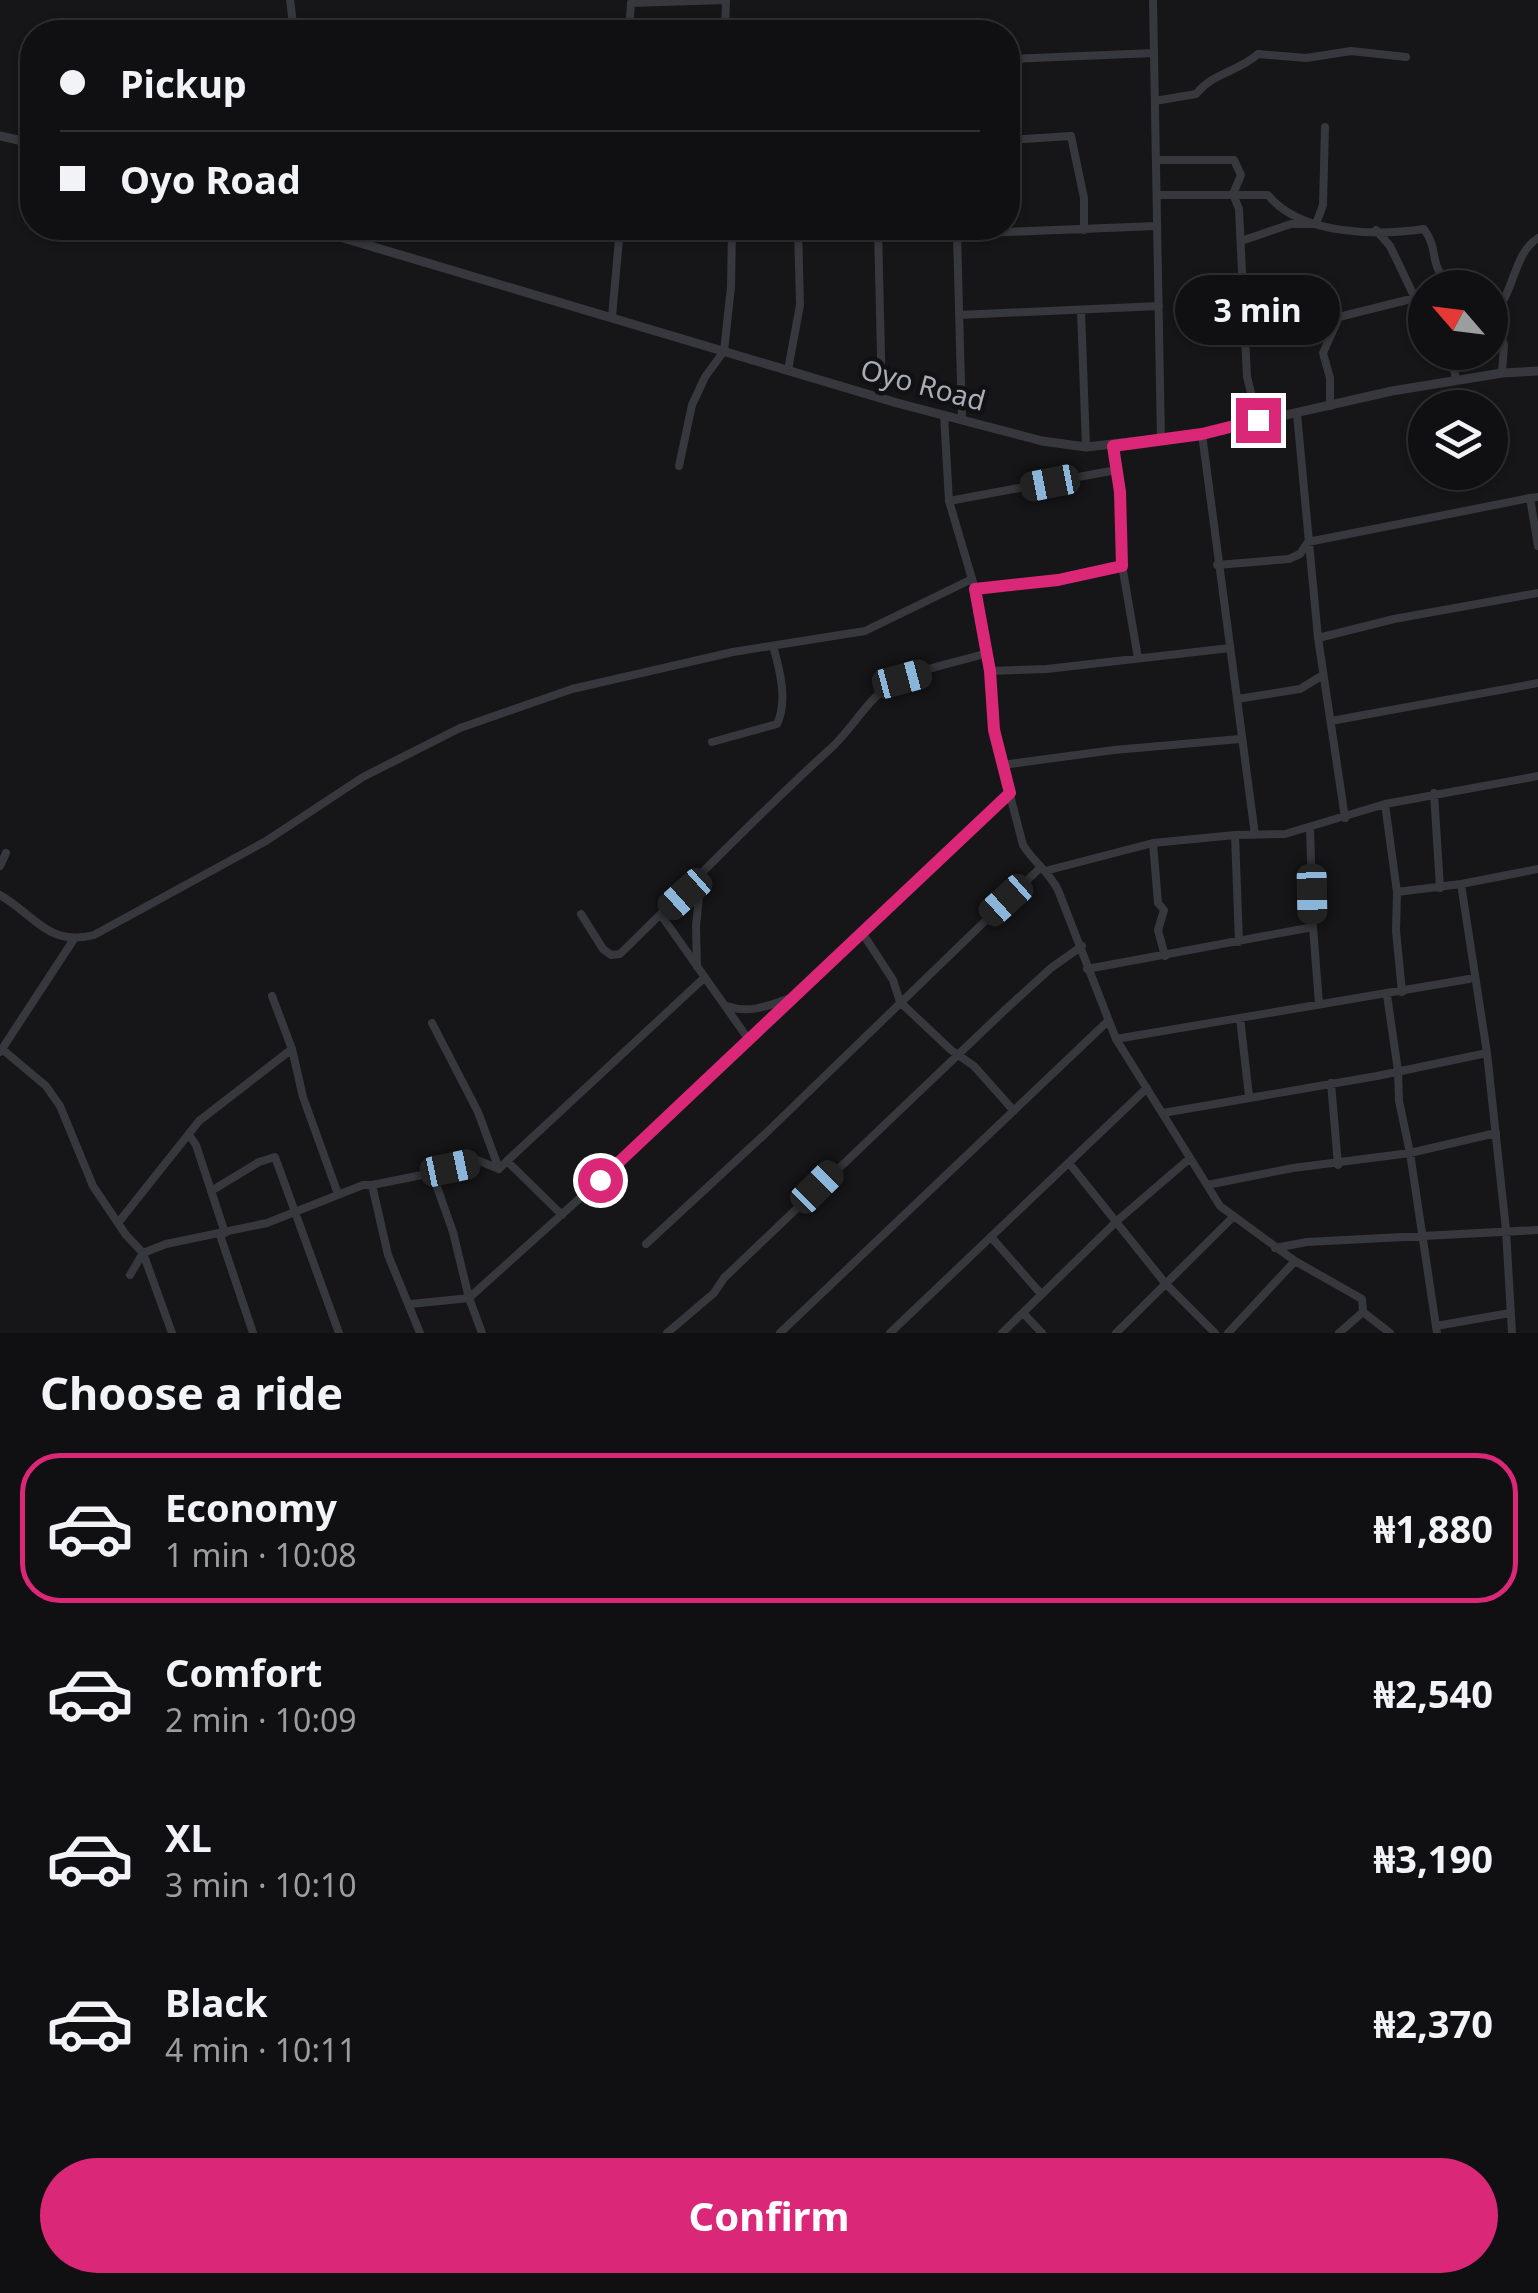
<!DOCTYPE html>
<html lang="en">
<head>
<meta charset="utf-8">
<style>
	body { margin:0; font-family:"Noto Sans",sans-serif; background:#1e1e20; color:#f1f3f6; height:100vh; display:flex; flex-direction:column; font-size:38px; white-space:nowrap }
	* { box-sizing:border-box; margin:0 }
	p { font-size:32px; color:#9c9d9f }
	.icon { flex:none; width:55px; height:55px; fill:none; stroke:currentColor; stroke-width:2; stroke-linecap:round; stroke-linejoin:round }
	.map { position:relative; height:1333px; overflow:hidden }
	.details { display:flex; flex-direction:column; background:#101012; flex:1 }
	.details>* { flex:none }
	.guide { position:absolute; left:20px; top:20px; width:1000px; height:220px; border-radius:40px; box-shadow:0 2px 8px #0004,0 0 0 2px #303032; display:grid; align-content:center; height:220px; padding:0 40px; background:#101012 }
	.needle { width:65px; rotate:298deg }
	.controls { position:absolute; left:1408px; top:270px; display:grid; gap:20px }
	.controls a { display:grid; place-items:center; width:100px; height:100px; border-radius:50%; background:#101012; box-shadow:0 2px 8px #0004,0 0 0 2px #303032; font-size:50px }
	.end { position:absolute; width:45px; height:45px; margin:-22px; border:12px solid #db2777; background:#fff; box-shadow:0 0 0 5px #fff }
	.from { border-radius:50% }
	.bubble { position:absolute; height:70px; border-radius:35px; background:#101012; box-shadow:0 2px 8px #0004,0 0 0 2px #303032; font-size:32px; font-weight:700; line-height:70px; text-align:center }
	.car { position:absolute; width:30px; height:60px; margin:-30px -15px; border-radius:12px; box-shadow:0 0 8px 2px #0007; background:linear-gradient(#222 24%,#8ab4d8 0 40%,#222 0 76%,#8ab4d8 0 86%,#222 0) }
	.guide b { display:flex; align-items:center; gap:35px; height:95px; font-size:38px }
	.guide b+b { border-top:2px solid #303032 }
	.guide i { width:25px; height:25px; background:#f1f3f6 }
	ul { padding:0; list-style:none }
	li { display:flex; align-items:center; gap:30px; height:150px; margin:0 20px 15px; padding:0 20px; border:5px solid transparent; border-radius:40px }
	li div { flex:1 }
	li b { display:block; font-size:38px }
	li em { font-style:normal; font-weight:700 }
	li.active { border-color:#db2777 }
	li>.icon { width:90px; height:90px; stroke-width:1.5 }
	h2 { padding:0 40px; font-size:45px; line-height:120px }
	.cta { display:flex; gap:20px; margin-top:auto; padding:20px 40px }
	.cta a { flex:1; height:115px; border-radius:60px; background:#db2777; color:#fff; font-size:40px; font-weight:700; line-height:115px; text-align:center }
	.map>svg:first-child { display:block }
</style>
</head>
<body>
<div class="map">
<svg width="1538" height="1333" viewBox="0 0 1538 1333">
	<rect width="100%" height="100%" fill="#161618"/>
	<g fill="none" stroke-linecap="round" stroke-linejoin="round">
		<!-- minor -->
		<path stroke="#37383d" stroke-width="8" d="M290 0 294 32
			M1153 0 1161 441
			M629 32 631 3 726 0 725 32
			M1008 59 1154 53
			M1155 101 1196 94C1214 72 1238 72 1258 54L1306 58 1351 51 1406 57
			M1008 140 1071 136 1084 198V230
			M1157 160H1234L1241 175 1233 194 1239 209 1247 377 1258 420
			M1157 195H1268C1300 235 1376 236 1424 229 1441 253 1426 264 1453 288
			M878 228 882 398
			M1376 230 1390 246 1415 298
			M879 232 957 234 1156 226
			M957 234 962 420
			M1241 241 1291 224H1316L1323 205 1325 127
			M1081 310 1086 447
			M959 315 1159 306
			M612 317 620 228
			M1451 352 1456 380
			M788 370 800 305 798 228
			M1502 373 1504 345 1494 313C1515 292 1513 254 1538 238
			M1330 406V378L1323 353 1339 317 1415 298 1425 300
			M1297 414 1318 638 1345 818
			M944 415 949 501 975 589 990 671 993 730 1023 845C1034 863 1049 871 1058 890L1116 1039 1220 1206 1295 1261 1362 1299 1363 1312 1390 1333
			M1202 434 1255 835
			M1113 446 1120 493 1122 565 1138 658
			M679 466 692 405 705 377 724 351 731 287 732 228
			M1538 497 1530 498 1538 546
			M949 501 1116 470
			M1217 565 1289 559 1300 554 1308 542 1530 498
			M975 589 1058 581 1122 565
			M1318 638 1394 619 1538 593
			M990 671 1047 669 1230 648
			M1237 699 1300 689 1323 675
			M1331 721 1538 683
			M712 742 777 724C788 701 780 670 773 646
			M1002 765 1114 750 1240 739
			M1434 793 1440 888
			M1385 804 1397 892 1396 931 1402 992
			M1310 827 1313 927 1319 1004
			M1235 835 1239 942
			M1153 843 1158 903 1164 910 1158 930 1165 956
			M0 866 6 853
			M1049 870 1153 843 1235 835 1285 834 1385 804 1538 776
			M1461 884 1487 1053 1506 1230 1512 1333
			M1397 892 1461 884 1538 869
			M0 895C35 915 48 947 94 935L266 841 363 777 460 728 572 689 733 652 865 631 972 579
			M581 914 603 949 611 955 620 954C690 886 757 815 829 750 851 731 867 699 892 684 917 669 959 662 987 653
			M661 915 749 1040
			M863 934 893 980 900 1002 951 1050 974 1066 1014 1111
			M697 967 696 926 701 876
			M1087 969 1313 927
			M1387 995 1398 1071 1399 1101 1410 1153 1437 1333
			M272 996 292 1049 303 1097 338 1194
			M727 1006C749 1014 768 1006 790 998
			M1240 1018 1249 1096
			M432 1023 478 1112 499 1169 507 1161 562 1215
			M1116 1039 1469 979
			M2 1049 46 1086 60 1106 93 1186 126 1235 143 1253 172 1333
			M0 1052 74 939
			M1331 1083 1338 1165
			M1163 1113 1377 1076 1487 1053
			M189 1135 196 1145 225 1233
			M507 1161 704 978
			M1069 1163 1165 1283 1215 1333
			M432 1173 477 1160 499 1169
			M1207 1185 1293 1168 1410 1153 1496 1133
			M211 1191 259 1162 275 1157 339 1333
			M118 1223 199 1121 292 1049
			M220 1235 253 1333
			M992 1238 1041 1294
			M646 1244 765 1134 1041 867
			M1275 1248 1307 1242 1538 1230
			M130 1275 143 1253 166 1244 267 1223 363 1185H372
			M411 1304 469 1298 453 1232 432 1173 372 1185 388 1255 420 1333
			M1023 1313 1042 1333
			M1436 1326 1510 1313
			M482 1333 469 1298 600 1180 1009 793
			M667 1333 714 1293 724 1278 1007 1008 1051 968 1082 946
			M780 1333 1108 1021
			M890 1333 1147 1088
			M1002 1333 1118 1220 1189 1159
			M1116 1333 1233 1217
			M1228 1333 1295 1261
			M1339 1333 1363 1312"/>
		<!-- tertiary -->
		<path stroke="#37383d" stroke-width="9" d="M0 136 32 143
			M310 228 897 403 1042 441 1086 447 1202 434 1392 391 1502 373 1538 371"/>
	</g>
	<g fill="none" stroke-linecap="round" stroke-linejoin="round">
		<!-- route -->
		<path stroke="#db2777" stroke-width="12" d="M600 1180 1010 793 994 730 990 671 975 589 1058 580 1122 566 1120 492 1113 446 1202 434 1258 420"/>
	</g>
	<g text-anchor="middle" stroke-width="9" stroke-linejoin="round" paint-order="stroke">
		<!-- street labels -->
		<g font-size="28" fill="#a8adb8" stroke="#111113">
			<text transform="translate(923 385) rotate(15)" y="10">Oyo Road</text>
		</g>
	</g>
</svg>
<div class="controls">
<a><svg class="needle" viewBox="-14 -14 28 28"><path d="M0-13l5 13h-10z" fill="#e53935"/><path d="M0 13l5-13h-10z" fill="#9c9d9f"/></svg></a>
<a><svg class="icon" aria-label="layers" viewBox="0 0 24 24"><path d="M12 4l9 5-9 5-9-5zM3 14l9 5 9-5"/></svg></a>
</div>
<i class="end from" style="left:600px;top:1180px"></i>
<i class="end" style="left:1258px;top:420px"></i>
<div class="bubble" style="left:1175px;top:275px;width:165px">3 min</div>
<i class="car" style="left:1050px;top:483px;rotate:259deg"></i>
<i class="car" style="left:902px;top:679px;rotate:75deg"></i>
<i class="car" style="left:685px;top:894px;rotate:228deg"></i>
<i class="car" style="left:1312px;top:894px;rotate:179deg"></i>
<i class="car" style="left:1006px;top:900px;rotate:228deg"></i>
<i class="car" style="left:450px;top:1168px;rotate:78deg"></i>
<i class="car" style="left:817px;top:1187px;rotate:45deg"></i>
<div class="guide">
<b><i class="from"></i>Pickup</b>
<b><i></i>Oyo Road</b>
</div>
</div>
<section class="details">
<h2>Choose a ride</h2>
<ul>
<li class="active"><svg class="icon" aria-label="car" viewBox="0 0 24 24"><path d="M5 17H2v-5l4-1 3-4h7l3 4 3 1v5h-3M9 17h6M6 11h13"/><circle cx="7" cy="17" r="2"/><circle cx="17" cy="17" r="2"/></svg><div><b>Economy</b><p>1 min · 10:08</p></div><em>₦1,880</em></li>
<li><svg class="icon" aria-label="car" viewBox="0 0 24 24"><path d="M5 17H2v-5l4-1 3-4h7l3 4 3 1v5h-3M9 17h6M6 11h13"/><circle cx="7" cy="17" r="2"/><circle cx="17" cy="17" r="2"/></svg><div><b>Comfort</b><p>2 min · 10:09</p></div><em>₦2,540</em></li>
<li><svg class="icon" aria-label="car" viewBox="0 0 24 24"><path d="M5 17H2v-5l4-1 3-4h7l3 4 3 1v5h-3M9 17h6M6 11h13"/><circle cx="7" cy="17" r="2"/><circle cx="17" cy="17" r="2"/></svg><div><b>XL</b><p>3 min · 10:10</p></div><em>₦3,190</em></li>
<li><svg class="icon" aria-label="car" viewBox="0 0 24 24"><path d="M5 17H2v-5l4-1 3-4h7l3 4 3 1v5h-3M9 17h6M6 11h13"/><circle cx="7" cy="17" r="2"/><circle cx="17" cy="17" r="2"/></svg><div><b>Black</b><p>4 min · 10:11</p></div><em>₦2,370</em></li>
</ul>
<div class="cta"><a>Confirm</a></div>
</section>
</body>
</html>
